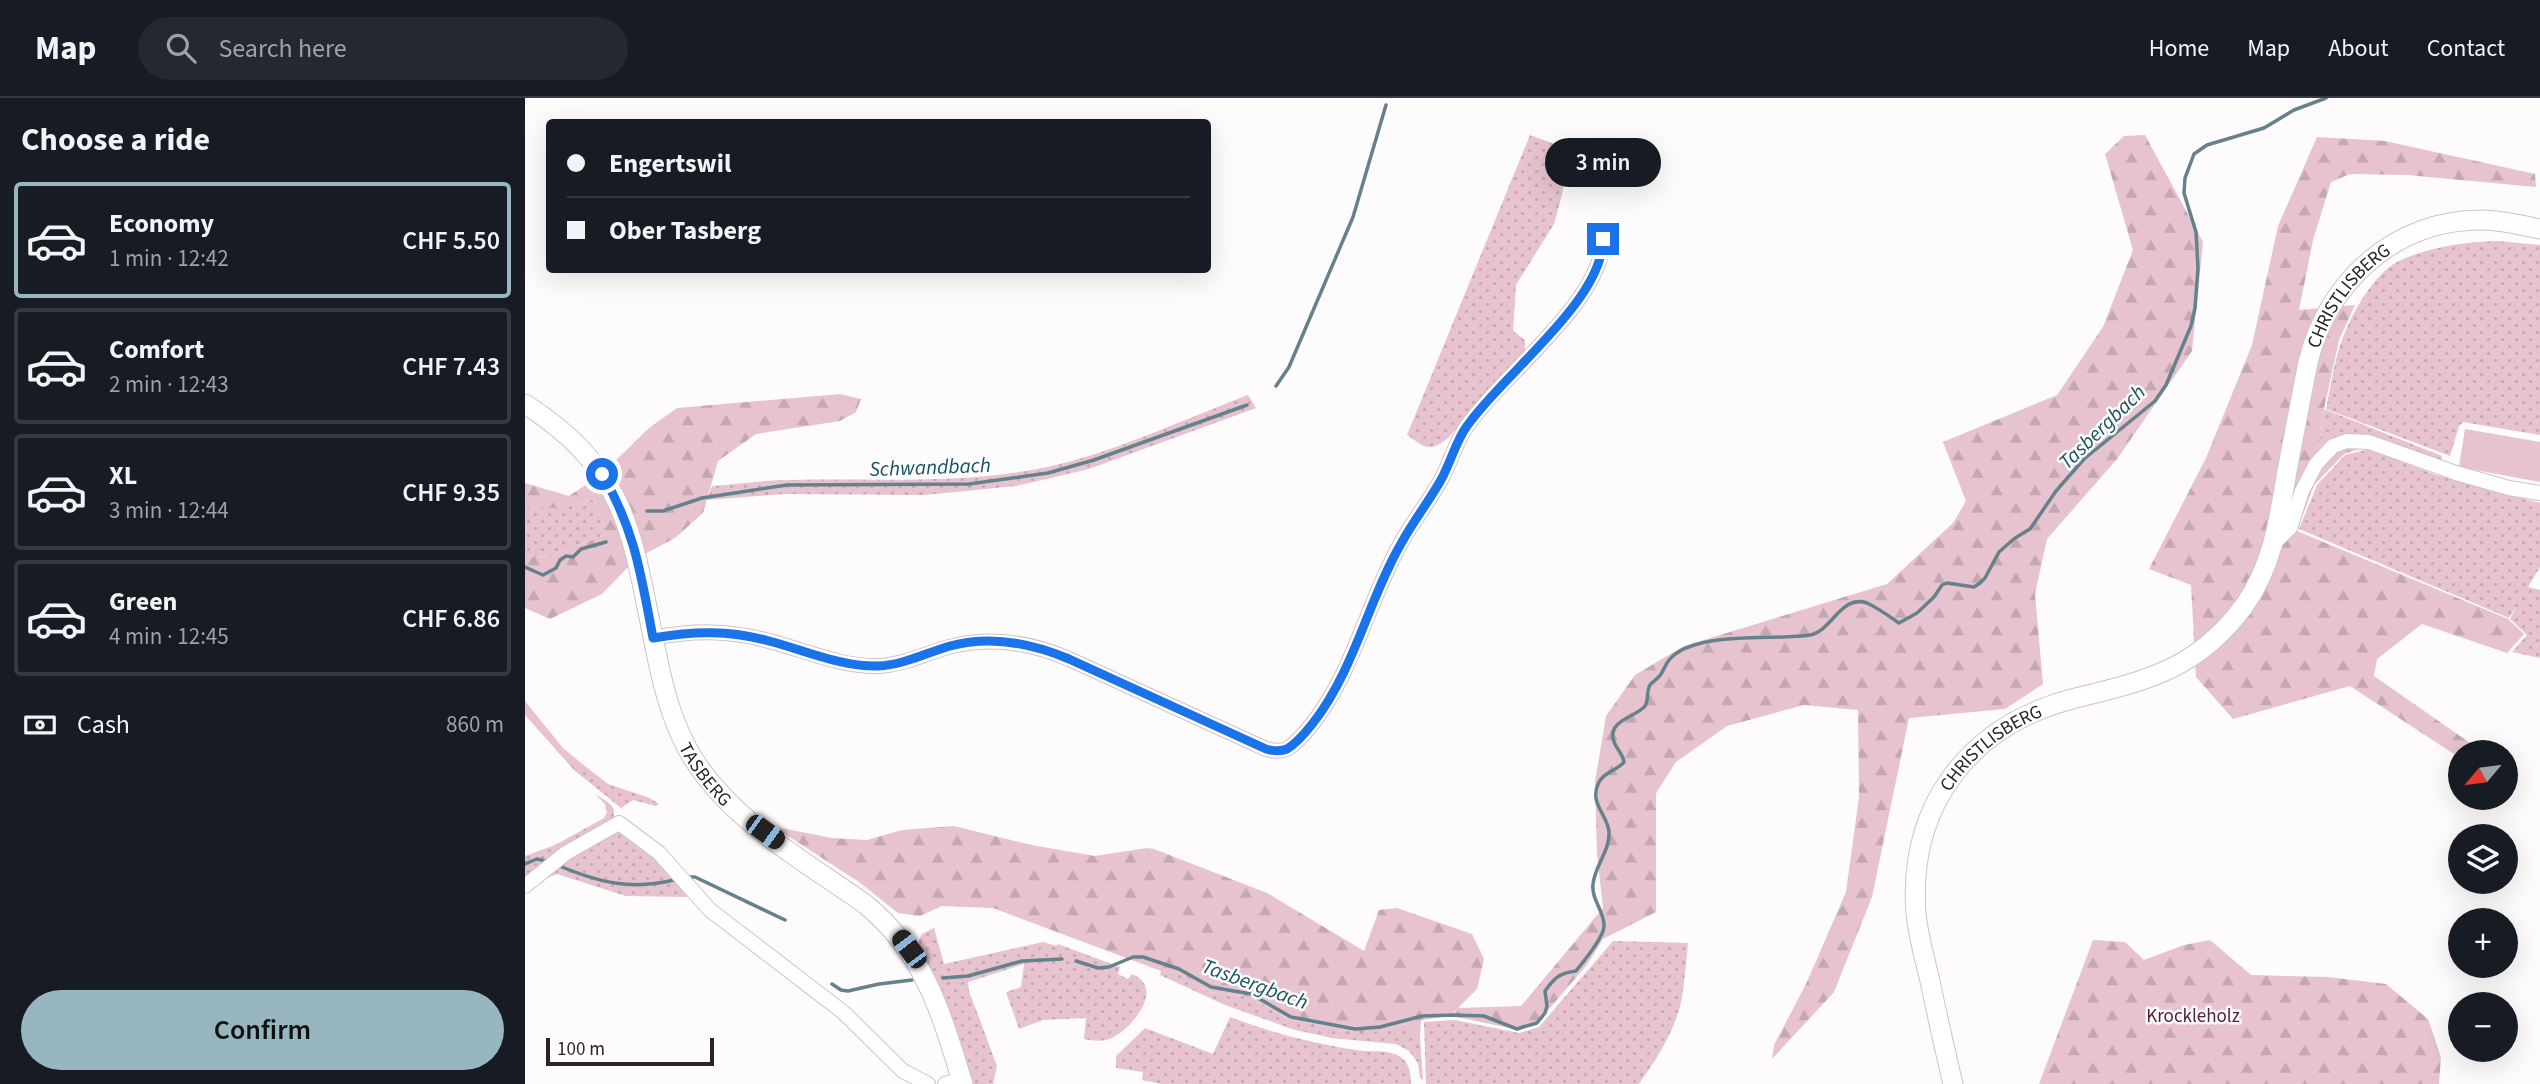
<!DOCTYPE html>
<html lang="en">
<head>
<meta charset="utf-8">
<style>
	body { margin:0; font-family:"Source Sans 3",sans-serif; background:#242831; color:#f1f3f6; height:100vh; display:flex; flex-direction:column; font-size:26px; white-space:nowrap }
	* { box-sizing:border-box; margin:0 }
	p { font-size:23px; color:#9ea1a6 }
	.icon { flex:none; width:38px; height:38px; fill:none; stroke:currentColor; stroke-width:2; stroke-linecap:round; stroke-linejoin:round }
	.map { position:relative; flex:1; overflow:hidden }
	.sheet { display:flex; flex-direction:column; background:#171b24; width:525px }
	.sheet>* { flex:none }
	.top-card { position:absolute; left:21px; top:21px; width:665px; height:154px; border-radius:7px; box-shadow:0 7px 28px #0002; display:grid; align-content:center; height:154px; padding:0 21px; background:#171b24 }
	.needle { width:46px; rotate:241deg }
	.buttons { position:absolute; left:1923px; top:642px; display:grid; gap:14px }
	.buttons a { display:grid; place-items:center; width:70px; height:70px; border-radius:50%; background:#171b24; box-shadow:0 7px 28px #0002; font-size:35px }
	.scale { position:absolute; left:21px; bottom:18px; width:168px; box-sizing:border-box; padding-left:7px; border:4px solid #2a2426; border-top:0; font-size:19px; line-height:24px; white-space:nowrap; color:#2a2426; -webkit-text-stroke:5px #fefbfc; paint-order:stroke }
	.end { position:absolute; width:32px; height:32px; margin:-16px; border:9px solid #1a73e8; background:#fff; box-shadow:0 0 0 4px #fff }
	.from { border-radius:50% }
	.bubble { position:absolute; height:49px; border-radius:24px; background:#171b24; box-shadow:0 7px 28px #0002; font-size:23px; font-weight:600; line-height:49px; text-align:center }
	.car { position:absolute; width:21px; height:42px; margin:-21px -10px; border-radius:9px; box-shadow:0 0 5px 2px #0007; background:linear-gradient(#222 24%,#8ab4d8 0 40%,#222 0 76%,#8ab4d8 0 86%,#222 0) }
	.top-card b { display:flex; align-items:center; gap:24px; height:66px; font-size:26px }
	.top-card b+b { border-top:2px solid #363941 }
	.top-card i { width:18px; height:18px; background:#f1f3f6 }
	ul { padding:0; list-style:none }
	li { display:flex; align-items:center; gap:21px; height:116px; margin:0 14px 10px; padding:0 7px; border:4px solid #363941; border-radius:7px }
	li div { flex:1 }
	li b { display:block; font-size:26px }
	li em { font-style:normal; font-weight:600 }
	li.selected { border-color:#98b6c0 }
	li>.icon { width:63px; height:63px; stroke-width:1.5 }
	h2 { padding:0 21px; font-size:32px; line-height:84px }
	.pay { display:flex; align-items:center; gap:18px; height:77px; padding:0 21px; font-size:26px }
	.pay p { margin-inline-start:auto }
	.primary-button { display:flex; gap:14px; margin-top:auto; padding:14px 21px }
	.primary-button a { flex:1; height:80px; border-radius:42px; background:#98b6c0; color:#111; font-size:28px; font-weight:600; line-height:80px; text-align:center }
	header { display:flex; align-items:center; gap:42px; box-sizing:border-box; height:98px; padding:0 35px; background:#171b24; border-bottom:2px solid #363941 }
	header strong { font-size:33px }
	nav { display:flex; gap:38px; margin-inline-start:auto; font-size:24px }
	.search { width:490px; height:63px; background:#242831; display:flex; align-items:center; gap:18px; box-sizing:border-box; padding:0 24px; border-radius:38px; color:#9ea1a6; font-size:26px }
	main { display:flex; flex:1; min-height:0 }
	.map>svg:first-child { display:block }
</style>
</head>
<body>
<header>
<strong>Map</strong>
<div class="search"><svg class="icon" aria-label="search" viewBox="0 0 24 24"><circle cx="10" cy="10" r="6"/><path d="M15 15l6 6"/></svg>Search here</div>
<nav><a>Home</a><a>Map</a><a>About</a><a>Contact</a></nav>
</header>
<main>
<section class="sheet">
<h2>Choose a ride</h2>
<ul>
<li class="selected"><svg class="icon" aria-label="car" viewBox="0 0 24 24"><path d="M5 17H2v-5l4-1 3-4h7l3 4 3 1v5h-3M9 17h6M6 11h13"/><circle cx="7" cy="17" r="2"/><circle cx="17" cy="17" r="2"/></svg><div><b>Economy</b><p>1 min · 12:42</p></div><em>CHF 5.50</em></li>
<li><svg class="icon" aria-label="car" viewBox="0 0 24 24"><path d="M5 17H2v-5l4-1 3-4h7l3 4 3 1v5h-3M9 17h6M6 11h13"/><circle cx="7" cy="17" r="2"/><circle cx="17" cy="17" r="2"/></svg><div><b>Comfort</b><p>2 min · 12:43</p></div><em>CHF 7.43</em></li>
<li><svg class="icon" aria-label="car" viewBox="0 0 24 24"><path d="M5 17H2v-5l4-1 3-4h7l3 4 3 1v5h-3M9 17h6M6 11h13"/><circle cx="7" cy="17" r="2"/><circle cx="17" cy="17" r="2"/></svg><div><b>XL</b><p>3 min · 12:44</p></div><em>CHF 9.35</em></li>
<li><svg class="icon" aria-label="car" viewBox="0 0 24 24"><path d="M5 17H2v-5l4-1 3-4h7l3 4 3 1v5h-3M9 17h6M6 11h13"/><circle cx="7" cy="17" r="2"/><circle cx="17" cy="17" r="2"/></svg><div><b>Green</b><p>4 min · 12:45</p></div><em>CHF 6.86</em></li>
</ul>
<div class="pay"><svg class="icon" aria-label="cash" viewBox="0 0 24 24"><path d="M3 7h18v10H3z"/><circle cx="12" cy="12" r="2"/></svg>Cash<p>860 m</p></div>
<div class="primary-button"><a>Confirm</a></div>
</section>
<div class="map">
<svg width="2015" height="986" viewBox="0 0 2015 986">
	<defs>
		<pattern id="grass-dots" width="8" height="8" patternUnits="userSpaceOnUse" patternTransform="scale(1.75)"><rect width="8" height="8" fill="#e6c3cf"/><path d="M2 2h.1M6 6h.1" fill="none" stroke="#c5a7b2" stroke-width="1.8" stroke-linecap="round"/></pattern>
		<pattern id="forest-firs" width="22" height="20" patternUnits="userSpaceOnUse" patternTransform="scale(1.75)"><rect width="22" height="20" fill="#e6c3cf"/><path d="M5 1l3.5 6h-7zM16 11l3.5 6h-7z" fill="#c5a7b2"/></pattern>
	</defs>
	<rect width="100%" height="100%" fill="#fefbfc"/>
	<!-- grass -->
	<path fill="url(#grass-dots)" d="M1005 37 1040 50 1038 93 1029 126 991 187 988 233 1000 242V255L922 341C903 355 900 349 882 337Z
		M1972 143 2015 147V337L1938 324 1934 328 1925 358 1801 311C1806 288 1809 263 1817 242 1826 217 1848 177 1872 164 1902 149 1939 144 1972 143Z
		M723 297 731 310 564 371 491 388 399 397 259 396 182 402 187 388C213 386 240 382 267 382 352 380 438 387 522 369 591 354 657 322 723 297Z
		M1799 311 1917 358 1911 375 1843 348 1819 356 1789 387Z
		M1844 351 1911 377 2015 405V469L2003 489 2015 492V560L1987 554 2002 537 1985 521 1992 508 1984 520 1774 431 1792 387 1820 357Z
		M69 401 82 436 26 458 0 459V410H34Z
		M55 664 83 686 125 700 134 706 131 708 108 702 96 710 49 672H55Z
		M70 696C95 711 92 711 81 736 89 735 96 733 104 736 124 745 146 776 161 792L163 799 101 798 32 776 0 789V758L30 747 79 720 82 714 80 706Z
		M409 830 419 866 518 844 531 848 533 846 595 869 593 876 603 881 607 876C641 890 607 930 587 940 578 944 569 943 559 941L561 920 518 922 494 931 481 894 496 889 499 866 443 884 444 893 472 968 468 986H447L414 887 394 851V842L397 836Z
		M1088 843 1163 845C1161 863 1160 881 1157 899 1151 932 1132 960 1114 986H901L899 924 930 922 994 935 1014 929Z
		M636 873 654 875 684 894 725 899 763 921 829 934H855L880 926 895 938 898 982 895 980 893 965 884 953 871 946 807 940 770 932 700 907 635 877Z
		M705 919C747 935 787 945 831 952 846 955 866 950 878 961 885 967 886 978 886 986H637L617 982 618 974 591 970V958L620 930 688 956Z"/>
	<!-- forest -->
	<path fill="url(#forest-firs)" d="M1620 37 1678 144 1667 253 1592 361 1522 441 1510 496 1518 586 1480 611 1384 620 1347 799 1309 894 1247 961 1249 947 1281 886 1321 794 1334 699 1333 612 1279 607 1202 628 1151 664 1131 695V814L1078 841 1061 868 1012 925 994 932 927 918 933 910 996 908 1078 810 1072 756 1070 684 1081 618 1110 577 1159 548 1362 486 1428 425 1441 403 1418 344 1532 297 1578 229 1608 152 1580 56 1599 38Z
		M1792 39 1860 43 2010 76 2011 89 1882 77 1825 76 1806 84 1788 142 1774 212 1830 207 1814 242 1799 311 1789 387 1772 433 1983 521 1999 536 1982 555 1897 526 1852 561 1849 578 1958 654H1936L1935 660 1825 588 1708 621 1671 579 1666 487 1624 471 1681 360 1727 247 1753 128Z
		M315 296 336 301 331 314 315 323 231 336 193 363 178 415 150 440 118 457 81 372 124 330 152 310Z
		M71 380 78 392 106 466 77 496 25 521 0 510V459L26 458 82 436 69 401 34 410H0V385L44 398Z
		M0 603 38 650 55 664V672H49L0 617Z
		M429 728 506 747 570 758 622 750 629 751 742 795 839 853 854 812 872 810 947 836 959 861 952 891 925 918 896 922 895 938 880 926 855 934H829L763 921 725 899 684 894 654 875 636 873 468 810 417 808 395 818 373 815 334 784 260 736 247 731 256 730 307 740 342 742 377 732Z
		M1568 842 1600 844 1619 862 1659 847 1685 842 1726 877 1803 879 1861 886 1903 921 1916 959 1914 986H1514Z"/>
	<!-- pitch -->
	<path fill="#e6c3cf" d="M1940 331 2015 344V384L1934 369Z"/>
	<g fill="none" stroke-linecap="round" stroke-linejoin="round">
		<!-- stream -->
		<path stroke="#65828c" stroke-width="3.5" d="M751 288 764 269 828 119 861 7
			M122 413H138L177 400 262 387 444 386 523 375 569 362 722 307
			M0 469 18 477 31 470 35 462 41 458 48 459 56 451 81 444
			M0 766 12 761 25 764
			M32 767C75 785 107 793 153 781
			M161 779H170L260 822
			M551 863 573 870 584 869 608 859H618L654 871 686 889 726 896 766 919 830 931 855 929 897 918 929 917 959 918 992 931 998 929 1012 925 1020 915 1022 908 1020 893C1030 879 1035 875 1051 873 1059 863 1080 838 1079 827 1079 813 1066 801 1068 786 1070 767 1085 753 1084 734 1083 717 1063 705 1074 684 1079 674 1093 672 1099 664 1098 655 1089 649 1088 640 1085 622 1111 619 1120 608 1124 602 1121 594 1125 587 1128 583 1134 580 1136 576 1139 571 1141 566 1144 562 1169 532 1250 543 1285 537 1307 533 1316 496 1342 505 1353 510 1364 518 1374 525L1392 515 1409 499 1417 487 1422 485 1449 489 1455 485 1460 480 1474 454 1490 440 1505 431 1531 393 1559 361 1630 303 1641 287 1666 228 1670 210 1673 170 1671 134 1659 95 1660 80 1669 56 1682 47 1739 30 1769 12 1801 0
			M418 880 443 878 497 863 537 861
			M307 886 316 892 323 893 354 886 387 882"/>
		<defs>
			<path id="minor" d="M1749 445 1765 430 1777 393 1791 366 1808 348 1822 343 1844 344 1931 375 1984 390 2015 395
				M128 540C169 532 204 532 244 543 279 552 316 569 353 568 376 567 398 557 420 550 463 537 504 544 544 561L741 651C748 653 755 654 762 651 772 645 781 634 788 625 830 571 843 502 877 443 889 422 905 402 917 380 926 363 931 343 942 328 977 277 1078 203 1078 141
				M94 725 134 755 185 812 318 914 378 973 403 986
				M0 788 41 755 94 725
				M420 986 437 981"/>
			<g id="secondary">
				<path id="s1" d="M0 306C104 373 107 438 130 549 137 584 145 618 162 650 200 720 277 761 340 806 400 855 416 915 438 986"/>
				<path id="s2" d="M1428 986C1420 952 1412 917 1405 883 1400 861 1393 838 1391 815 1383 708 1444 628 1547 601 1620 583 1672 572 1719 508 1748 467 1754 421 1762 373 1769 337 1776 301 1783 264 1803 183 1870 122 1956 122 1976 122 1996 127 2015 131"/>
			</g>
		</defs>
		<!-- minor casing -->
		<use href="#minor" stroke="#d1c2c7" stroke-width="16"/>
		<!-- secondary casing -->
		<use href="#secondary" stroke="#d1c2c7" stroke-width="21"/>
		<!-- minor -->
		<use href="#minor" stroke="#fff" stroke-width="14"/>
		<!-- secondary -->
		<use href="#secondary" stroke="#fff" stroke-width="19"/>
	</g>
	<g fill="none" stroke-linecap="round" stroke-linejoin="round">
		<!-- route -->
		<path stroke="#1a73e8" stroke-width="9" d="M77 376C110 432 116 477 128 540 169 533 204 532 244 543 279 552 316 569 353 568 378 567 401 555 425 548 466 537 506 545 544 561L741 651C748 653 755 654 762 651 772 645 781 634 788 625 830 571 843 502 877 444 889 422 905 402 917 380 926 363 931 343 942 328 977 277 1078 203 1078 141"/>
	</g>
	<g text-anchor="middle" stroke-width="5" stroke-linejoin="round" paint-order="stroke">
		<!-- street labels -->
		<g font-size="19" fill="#2a2426" stroke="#fefbfc">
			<text dy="7" stroke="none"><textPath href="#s2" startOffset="999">CHRISTLISBERG</textPath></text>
			<text dy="7" stroke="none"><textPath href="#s2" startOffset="368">CHRISTLISBERG</textPath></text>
			<text dy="7" stroke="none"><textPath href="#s1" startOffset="425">TASBERG</textPath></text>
		</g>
		<!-- park labels -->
		<g font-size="19" fill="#562239" stroke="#fefbfc">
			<text x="1668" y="924">Krockleholz</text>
		</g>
		<!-- water labels -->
		<g font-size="21" font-style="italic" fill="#165363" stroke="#fefbfc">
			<text transform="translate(1577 329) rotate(-44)" y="7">Tasbergbach</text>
			<text transform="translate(405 369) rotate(-2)" y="7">Schwandbach</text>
			<text transform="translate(730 886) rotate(20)" y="7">Tasbergbach</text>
		</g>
	</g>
</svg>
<div class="buttons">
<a><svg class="needle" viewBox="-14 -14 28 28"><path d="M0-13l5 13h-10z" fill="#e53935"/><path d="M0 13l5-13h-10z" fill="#9ea1a6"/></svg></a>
<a><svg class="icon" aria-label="layers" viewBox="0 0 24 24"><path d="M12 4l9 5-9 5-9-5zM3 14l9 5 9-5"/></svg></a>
<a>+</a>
<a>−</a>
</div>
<div class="scale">100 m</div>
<i class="end from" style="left:77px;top:376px"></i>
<i class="end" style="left:1078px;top:141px"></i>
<div class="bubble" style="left:1020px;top:40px;width:116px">3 min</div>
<i class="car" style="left:240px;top:734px;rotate:126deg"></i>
<i class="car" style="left:384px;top:851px;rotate:323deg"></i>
<div class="top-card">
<b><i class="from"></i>Engertswil</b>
<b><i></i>Ober Tasberg</b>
</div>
</div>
</main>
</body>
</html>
